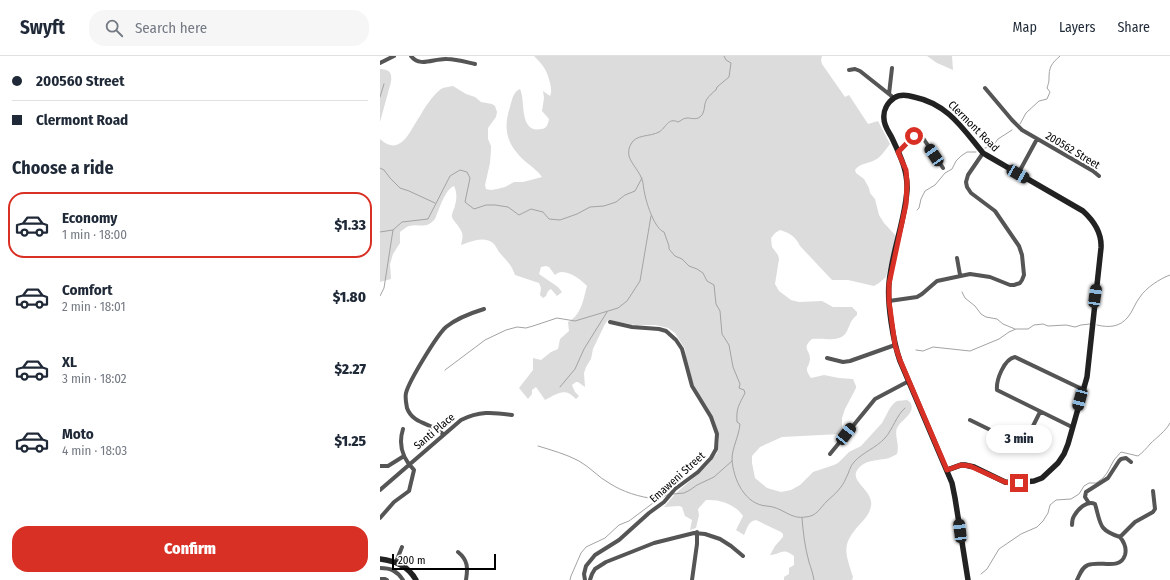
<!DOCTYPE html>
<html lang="en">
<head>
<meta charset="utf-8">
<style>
	body { margin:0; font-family:"Fira Sans Condensed",sans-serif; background:#f6f6f7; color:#1f2937; height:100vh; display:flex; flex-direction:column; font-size:15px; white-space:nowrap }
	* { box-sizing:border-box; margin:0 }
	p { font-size:13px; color:#747a83 }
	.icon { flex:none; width:22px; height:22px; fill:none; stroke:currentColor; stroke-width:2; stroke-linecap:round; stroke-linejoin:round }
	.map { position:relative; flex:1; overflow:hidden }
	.details { display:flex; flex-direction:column; background:#fff; width:380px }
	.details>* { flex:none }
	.top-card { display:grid; align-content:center; height:88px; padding:0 12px; background:#fff }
	.scale { position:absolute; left:12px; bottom:10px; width:104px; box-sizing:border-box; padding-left:4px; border:2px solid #000; border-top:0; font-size:11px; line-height:14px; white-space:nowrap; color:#000; -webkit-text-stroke:3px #fff; paint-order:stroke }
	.end { position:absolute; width:18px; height:18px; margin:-9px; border:5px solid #d93025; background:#fff; box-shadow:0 0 0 2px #fff }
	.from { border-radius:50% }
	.bubble { position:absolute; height:28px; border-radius:14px; background:#fff; box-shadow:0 2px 6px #0003; font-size:13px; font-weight:800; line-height:28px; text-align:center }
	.car { position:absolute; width:12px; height:24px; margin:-12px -6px; border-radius:5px; box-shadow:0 0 3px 1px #0007; background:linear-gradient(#222 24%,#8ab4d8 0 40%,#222 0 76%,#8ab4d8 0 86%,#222 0) }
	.top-card b { display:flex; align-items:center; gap:14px; height:38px; font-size:15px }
	.top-card b+b { border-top:1px solid #e0e1e3 }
	.top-card i { width:10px; height:10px; background:#1f2937 }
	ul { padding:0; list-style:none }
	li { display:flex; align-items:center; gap:12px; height:66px; margin:0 8px 6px; padding:0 4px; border:2px solid transparent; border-radius:16px }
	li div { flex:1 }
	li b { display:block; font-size:15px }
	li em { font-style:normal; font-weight:800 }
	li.current { border-color:#d93025 }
	li>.icon { width:36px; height:36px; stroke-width:1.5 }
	h2 { padding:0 12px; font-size:18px; line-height:48px }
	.action { display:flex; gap:8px; margin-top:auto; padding:8px 12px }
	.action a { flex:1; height:46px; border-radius:16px; background:#d93025; color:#fff; font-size:16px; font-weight:800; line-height:46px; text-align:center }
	header { display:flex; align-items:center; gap:24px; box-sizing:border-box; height:56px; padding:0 20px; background:#fff; border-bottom:1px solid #e0e1e3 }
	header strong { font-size:19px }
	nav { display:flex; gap:22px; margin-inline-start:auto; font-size:14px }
	.search { width:280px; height:36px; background:#f6f6f7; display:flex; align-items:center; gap:10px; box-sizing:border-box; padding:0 14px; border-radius:16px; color:#747a83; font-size:15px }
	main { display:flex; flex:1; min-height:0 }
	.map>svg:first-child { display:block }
</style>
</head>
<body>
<header>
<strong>Swyft</strong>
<div class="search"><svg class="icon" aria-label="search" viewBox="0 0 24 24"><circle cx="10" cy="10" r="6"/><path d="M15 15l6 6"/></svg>Search here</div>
<nav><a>Map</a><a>Layers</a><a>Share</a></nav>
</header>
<main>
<section class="details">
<div class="top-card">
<b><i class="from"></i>200560 Street</b>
<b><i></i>Clermont Road</b>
</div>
<h2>Choose a ride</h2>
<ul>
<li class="current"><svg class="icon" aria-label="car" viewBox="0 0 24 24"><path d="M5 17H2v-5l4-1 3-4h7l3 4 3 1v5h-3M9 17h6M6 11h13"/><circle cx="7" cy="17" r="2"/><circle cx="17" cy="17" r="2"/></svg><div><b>Economy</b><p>1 min · 18:00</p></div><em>$1.33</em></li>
<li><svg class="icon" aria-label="car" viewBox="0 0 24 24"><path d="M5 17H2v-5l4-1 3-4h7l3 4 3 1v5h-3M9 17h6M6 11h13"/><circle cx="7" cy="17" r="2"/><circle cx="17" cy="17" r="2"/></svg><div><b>Comfort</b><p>2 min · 18:01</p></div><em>$1.80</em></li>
<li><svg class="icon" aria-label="car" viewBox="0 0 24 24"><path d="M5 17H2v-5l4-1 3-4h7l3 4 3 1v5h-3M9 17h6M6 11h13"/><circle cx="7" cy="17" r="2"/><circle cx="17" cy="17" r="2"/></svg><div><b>XL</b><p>3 min · 18:02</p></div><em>$2.27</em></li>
<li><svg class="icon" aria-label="car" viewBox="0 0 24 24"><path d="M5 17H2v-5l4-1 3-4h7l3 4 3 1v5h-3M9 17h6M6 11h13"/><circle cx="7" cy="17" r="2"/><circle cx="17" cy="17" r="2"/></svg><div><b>Moto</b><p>4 min · 18:03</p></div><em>$1.25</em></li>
</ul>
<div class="action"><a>Confirm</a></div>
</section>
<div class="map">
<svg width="790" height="524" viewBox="0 0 790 524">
	<rect width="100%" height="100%" fill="#fff"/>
	<!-- green -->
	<path fill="#dcdcdc" d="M154 0H442L441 4 442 8 465 41 469 39 488 68 498 65 510 88C506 93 501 101 495 104 488 108 480 107 475 114L476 117 484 123 489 132 490 137 495 143 499 159 504 167 516 180 506 221 499 227 494 230 468 224H452L420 190C416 181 410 177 400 174L395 177 391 182 392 191 398 199 399 203 395 228 399 235 411 244 419 246 442 245 453 251H472L477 256V259C470 265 471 267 467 275 462 287 443 282 432 283 421 293 430 293 430 303 429 313 423 311 431 322L444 319 459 322 473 323 476 330V332L465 353 462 362V376L461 378 402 381 380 391 372 400V407L375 422 387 432 401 436 411 434 420 429 433 416 454 409 458 407 469 396 481 390 502 367 510 352 514 347 517 345 527 344 530 346C537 357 521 363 517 372 514 380 520 388 517 398 515 399 512 401 509 402 498 405 486 403 478 413 468 425 494 434 491 450 490 457 485 463 480 468 461 489 465 496 473 521L472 524H404V521L409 518V512L414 509V500C402 491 402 498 390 499L395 490 403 481V478L401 476 376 464C368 465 367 473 364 479L356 474 363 460C355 448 340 443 326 444L318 453 319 459 316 472 310 474 312 464 305 460 302 451 299 450 284 451 295 438 327 410 337 397 339 385 338 377 334 363 320 341 312 325 307 310 305 293 295 277 288 272 275 269H255L228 264 225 268 213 293 211 303 206 311 204 317 205 331 198 326H196L192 329 195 336 199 340 196 343C185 331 178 337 165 344L156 331 152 334V338L148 343 139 332 153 314V302L161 304 171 296 178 293 180 283 189 275 188 266C202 258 203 244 207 230 201 223 183 210 175 219L169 211 166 210 161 211 159 218 178 231 182 236 177 240 171 233C168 234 167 237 166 240L163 242 160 239 161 232 159 227 135 219C132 209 125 203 119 196 117 193 116 190 114 188 104 179 91 186 81 189 84 178 83 176 75 166 74 164 73 164 72 161 71 157 75 153 75 149 77 143 77 136 74 130 65 133 59 154 55 163 46 174 39 167 29 170 26 171 23 174 20 176V187L13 198 10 208 11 223 0 226V83C21 102 30 74 40 60 45 51 53 39 61 33 64 31 69 31 73 30L86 38 95 41 101 46 112 48 115 50 117 56 116 61 108 72V83L111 90V94L110 107 105 129 106 133 111 134 117 133 125 131 134 126H143L162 121C158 115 152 111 146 106 128 90 122 75 130 51 132 44 133 36 140 33 146 44 138 78 162 73 167 72 168 68 169 63L162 55 164 42 163 35 170 40C172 35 171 32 170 27 167 14 163 9 154 0Z
		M547 0H572L573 14 557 7Z
		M0 13C10 14 12 16 11 26L0 66Z"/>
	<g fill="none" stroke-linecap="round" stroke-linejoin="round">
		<!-- stream -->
		<path stroke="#a3a3a3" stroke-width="1" d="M344 0 346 4 351 7 349 21 337 31 336 34C333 36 329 40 327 43 323 49 326 56 320 61 316 64 311 62 307 62 303 62 301 65 298 66 288 61 286 72 279 76 270 81 256 78 251 88 249 91 248 96 249 100 251 107 258 114 261 121 264 126 263 133 265 139 267 149 275 173 284 176L289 190V193L295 200 302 203 309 210 317 213 323 217 327 225 334 229 336 248 340 255 342 278 349 289 353 311 360 328 359 332 364 334 365 337C359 349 356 352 357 366L360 368C359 380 352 392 352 403 353 423 365 449 387 450 403 451 410 464 426 461 437 460 440 452 447 445 455 438 462 432 466 422 469 417 470 410 474 406 483 396 496 392 505 382 513 373 516 360 525 352
			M0 41 4 28
			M640 68 646 57 659 45 667 43 670 36 667 32C668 29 669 26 669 23 669 11 671 8 680 0
			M605 92 613 90 618 83 632 74
			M0 112 4 114 10 122 20 132 29 135 55 147
			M537 154 539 152 541 143 545 135 555 129 565 117 572 113 576 105 581 100 587 96H596
			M0 176 13 174
			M582 236 585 242 595 250 601 258 606 261 617 263 623 268 635 273
			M0 240 4 232 13 174 22 166 48 163 70 120 80 114 87 116 90 122 85 146 94 153 106 149H115L128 151 139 159 151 153 163 156 169 163 180 164 197 158 210 151 224 150 236 146 245 139 255 135 262 122
			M717 269C729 272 740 271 748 261 753 255 755 247 760 241 766 232 779 223 790 219
			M536 294 543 295 553 291 590 295 619 283 629 276 636 273H648L654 269 663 268 668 270 686 269 695 271 701 269 710 268
			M65 314 105 284 126 274 137 271 146 272 153 270 177 262 195 265 238 252 247 245 260 225 271 160
			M180 331 195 313 204 293 227 256
			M158 390C171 394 186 398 199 405 210 411 218 421 229 427 243 436 259 441 276 443
			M293 438 304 437 310 434 317 429 334 421 352 405
			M422 462C423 476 425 492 429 506 431 512 433 518 434 524
			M601 518 607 513 619 493 641 478 657 471 663 465 668 457 670 449 676 444 691 443 699 438 704 430 709 427H716L723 422 727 417 734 404 741 396 758 400C763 396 766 393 770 388 777 381 785 376 790 367
			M190 524 191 520 201 497 206 491 225 482 239 469 249 465 277 444 289 438"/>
		<!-- street -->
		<path stroke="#555" stroke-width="4" d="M31 0C40 12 54 2 67 3 76 3 86 6 95 8
			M0 7 14 0
			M469 14 475 13 480 15 514 42
			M605 32 632 64 642 74 713 115 719 120
			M509 38 512 12
			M519 96 533 81 538 78 543 82 563 112
			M638 118 657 83
			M577 202 580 219
			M509 245 537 241 542 238 557 225 590 218 610 221 630 229H634L640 227 642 224 644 219 642 199 639 190 615 155 591 137 587 131 586 126 588 119 603 97
			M447 302 463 306 470 305 515 289
			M590 364 637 387C642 387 644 386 647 382L660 356
			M692 371 619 335 617 334C616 324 624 303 635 301L704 334
			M63 378C53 367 33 369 27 352 26 347 25 341 26 337 29 325 57 279 66 271 77 262 91 257 104 253
			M450 398 495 343 529 325
			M0 410H8L24 400
			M0 434 81 364C99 355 112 356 132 359
			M709 447 705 441 706 436 728 422 739 405 741 403 746 402 751 406
			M0 462 14 446 29 435 34 414C23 403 18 389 23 373
			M692 469C692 466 692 463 694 460 698 453 707 444 715 448 721 468 718 474 740 481 744 486 747 492 745 499 740 515 720 504 708 509 702 511 700 518 697 524
			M740 481 755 466 773 456 775 453 773 435
			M78 496C88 504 88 512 86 524
			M16 506 22 491
			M0 512C11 512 17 515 23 524
			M0 523H5L7 524
			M205 524 204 518 206 510 215 499 239 484 269 457 284 446 295 433 318 416 331 402 336 393 337 378 331 361 312 330 302 293 296 284 286 275 279 273 252 271 230 266
			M210 524 212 518 215 513 226 506 274 487 314 477 325 478 340 483 351 490 363 500
			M312 524 317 488V476"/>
		<!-- secondary -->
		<path stroke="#222" stroke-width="5.5" d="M567 414 581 409H585L594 411 625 426 635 427 654 425 662 422 678 407 684 398 688 388 707 321 721 192C722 177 714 165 703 155L608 100 603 97C583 73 568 48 534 41 527 39 520 38 514 42 507 47 503 55 504 63 504 70 509 76 512 82 520 99 528 115 527 134 525 165 512 195 509 227 507 247 513 285 520 305L572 427 575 442 588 524
			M0 503C16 505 28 510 36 524"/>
	</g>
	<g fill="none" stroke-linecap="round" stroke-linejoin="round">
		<!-- route -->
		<path stroke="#d93025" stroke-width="5" d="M534 80 518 96 526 114 527 127 526 148 509 228V245L515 289 520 304 567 414 581 409 590 410 625 426 630 427H639"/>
	</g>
	<g text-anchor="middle" stroke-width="4" stroke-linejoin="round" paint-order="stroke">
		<!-- street labels -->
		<g font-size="11" fill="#000" stroke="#fff">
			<text transform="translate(594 70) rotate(45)" y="4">Clermont Road</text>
			<text transform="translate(693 94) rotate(31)" y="4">200562 Street</text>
			<text transform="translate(54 375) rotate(-40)" y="4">Santi Place</text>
			<text transform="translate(297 421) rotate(-42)" y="4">Emaweni Street</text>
		</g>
	</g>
</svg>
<div class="scale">200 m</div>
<i class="end from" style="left:534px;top:80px"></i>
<i class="end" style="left:639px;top:427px"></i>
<div class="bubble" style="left:606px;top:369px;width:66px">3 min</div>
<i class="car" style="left:554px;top:99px;rotate:326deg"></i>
<i class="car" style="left:638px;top:118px;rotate:120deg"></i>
<i class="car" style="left:715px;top:240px;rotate:8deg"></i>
<i class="car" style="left:700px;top:343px;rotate:195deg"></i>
<i class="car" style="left:466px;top:378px;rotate:38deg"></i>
<i class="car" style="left:580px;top:475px;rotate:353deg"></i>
</div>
</main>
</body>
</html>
